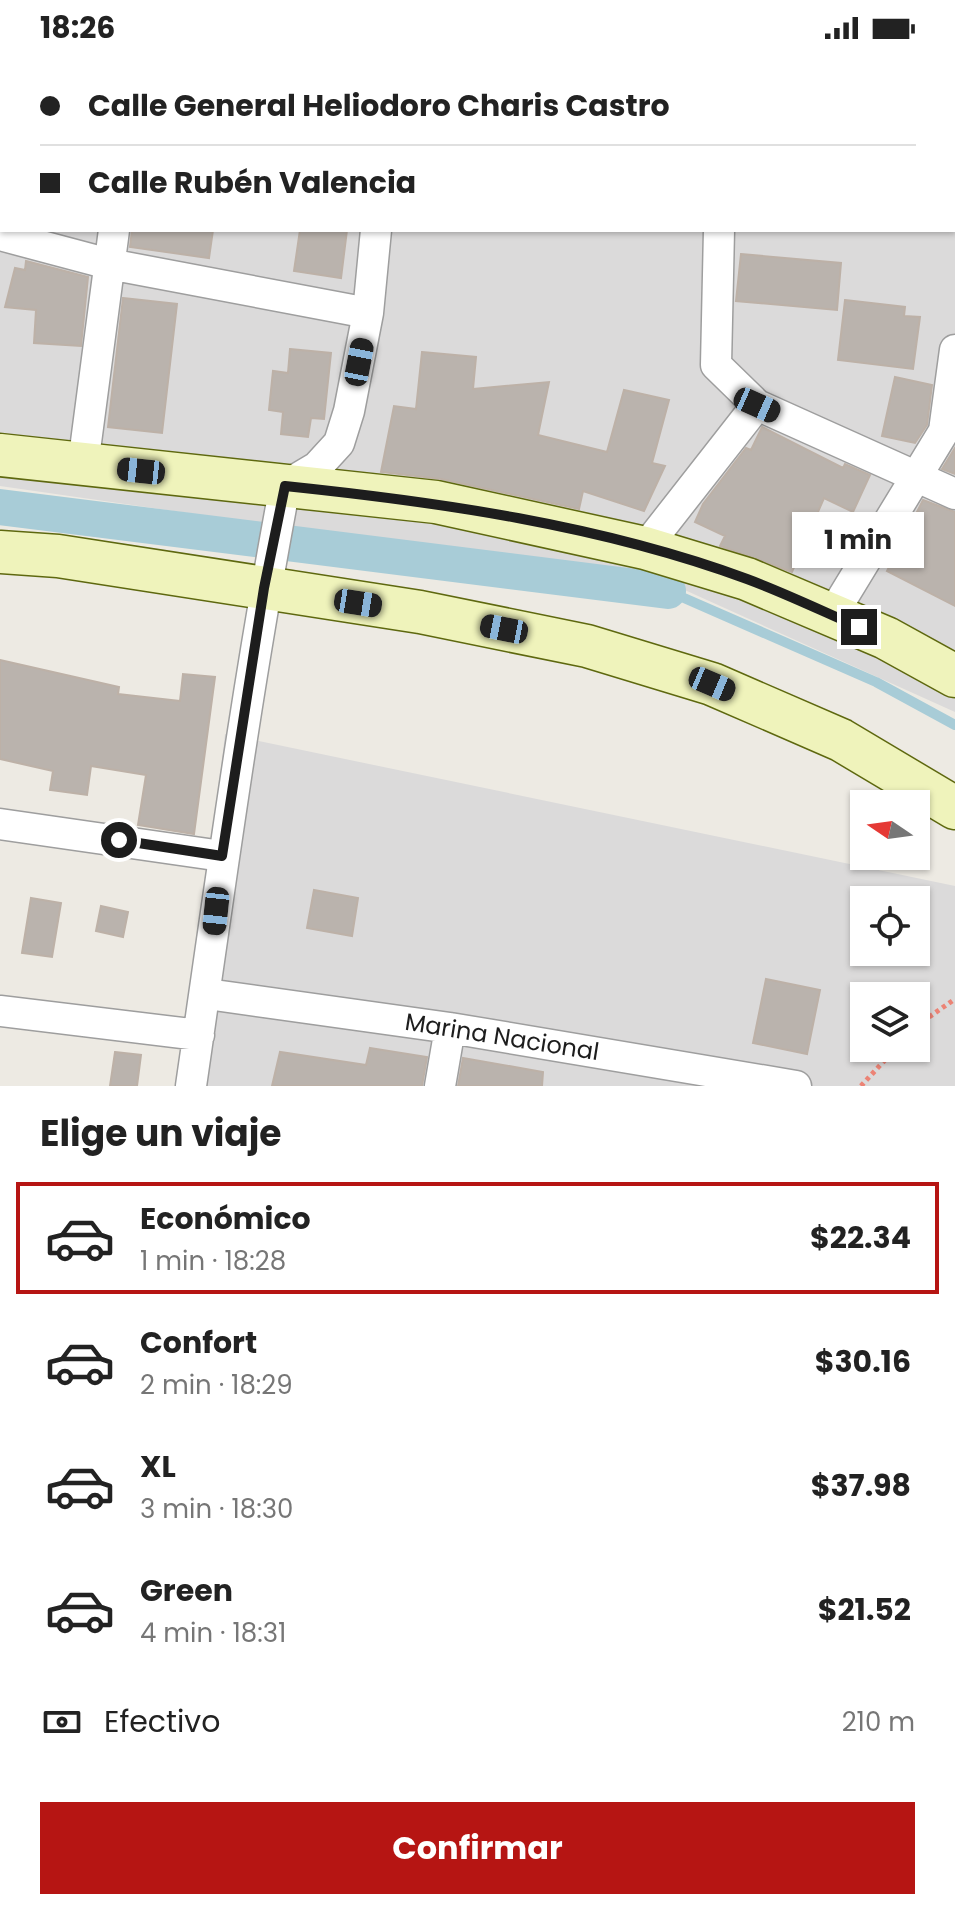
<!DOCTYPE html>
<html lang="es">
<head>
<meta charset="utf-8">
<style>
	body { margin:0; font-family:Poppins,sans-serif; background:#f2f2f2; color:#222; height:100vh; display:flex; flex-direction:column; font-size:30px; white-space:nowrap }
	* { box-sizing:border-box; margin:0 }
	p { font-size:26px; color:#767676 }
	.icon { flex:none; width:44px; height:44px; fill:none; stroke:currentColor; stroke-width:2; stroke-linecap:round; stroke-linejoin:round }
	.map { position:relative; height:1030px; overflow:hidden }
	.side { display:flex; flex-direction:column; background:#fff; flex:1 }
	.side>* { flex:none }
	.banner { position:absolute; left:0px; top:0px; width:956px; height:176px; box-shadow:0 2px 6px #0004; display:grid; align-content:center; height:176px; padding:0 40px; background:#fff }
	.needle { width:52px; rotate:283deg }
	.tools { position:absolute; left:850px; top:734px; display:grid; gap:16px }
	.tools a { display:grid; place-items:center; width:80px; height:80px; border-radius:0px; background:#fff; box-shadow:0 2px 6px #0004; font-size:40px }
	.end { position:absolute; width:36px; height:36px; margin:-18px; border:10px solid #1d1d1d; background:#fff; box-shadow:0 0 0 4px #fff }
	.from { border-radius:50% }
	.bubble { position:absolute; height:56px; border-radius:0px; background:#fff; box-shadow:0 2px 6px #0004; font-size:26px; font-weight:700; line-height:56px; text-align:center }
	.car { position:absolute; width:24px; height:48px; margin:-24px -12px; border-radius:10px; box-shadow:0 0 6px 2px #0007; background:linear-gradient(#222 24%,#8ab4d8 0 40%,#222 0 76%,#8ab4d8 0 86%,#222 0) }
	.banner b { display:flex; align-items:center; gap:28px; height:76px; font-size:30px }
	.banner b+b { border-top:2px solid #e0e0e0 }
	.banner i { width:20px; height:20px; background:#222 }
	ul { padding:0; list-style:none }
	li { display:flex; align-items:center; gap:24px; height:112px; margin:0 16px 12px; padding:0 24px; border:4px solid transparent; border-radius:0px }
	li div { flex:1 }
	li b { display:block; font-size:30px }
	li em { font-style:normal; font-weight:700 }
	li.selected { border-color:#b61513 }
	li>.icon { width:72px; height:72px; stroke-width:1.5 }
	h2 { padding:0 40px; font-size:36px; line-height:96px }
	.pay { display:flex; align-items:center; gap:20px; height:88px; padding:0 40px; font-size:30px }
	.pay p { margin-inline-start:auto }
	.cta { display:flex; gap:16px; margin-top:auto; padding:16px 40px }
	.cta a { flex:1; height:92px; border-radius:0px; background:#b61513; color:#fff; font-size:32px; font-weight:700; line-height:92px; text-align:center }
	.status { display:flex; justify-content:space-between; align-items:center; height:56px; padding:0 40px; background:#fff; direction:ltr }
	.status svg { height:22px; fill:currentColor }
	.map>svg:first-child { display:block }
</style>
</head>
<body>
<div class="status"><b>18:26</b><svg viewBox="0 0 49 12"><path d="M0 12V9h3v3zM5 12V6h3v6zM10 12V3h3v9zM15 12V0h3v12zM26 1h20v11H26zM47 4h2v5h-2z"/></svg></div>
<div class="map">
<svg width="955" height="1030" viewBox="0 0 955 1030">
	<rect width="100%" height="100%" fill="#edeae3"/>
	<!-- residential -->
	<path fill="#dbdada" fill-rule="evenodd" d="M0 0H955V656L667 526 0 430ZM2 2H954V174H2Z
		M225 678 955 830V1030H184ZM864 844H916V896H864ZM864 940H916V992H864Z"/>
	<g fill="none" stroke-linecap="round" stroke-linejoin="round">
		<!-- stream -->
		<path stroke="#a8ccd7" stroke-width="10" d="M668 535 876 626 955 669"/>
		<!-- canal -->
		<path stroke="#a8ccd7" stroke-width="36" d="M0 451 668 535"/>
	</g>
	<!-- building -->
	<path fill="#bab3ad" stroke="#bdb1a7" stroke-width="2" d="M132 174H213L209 202 130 191Z
		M300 174H347L341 222 294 215Z
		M741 198 841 207 837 254 736 245Z
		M26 205 88 221 81 290 34 287 36 254 5 251 15 212 25 214Z
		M123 242 177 248 162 377 108 371Z
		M845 244 905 251 904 260 920 261 913 313 838 304Z
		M290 293 331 297 324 363 311 362 308 381 281 378 283 356 269 354 273 315 288 317Z
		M422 296 476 301 473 333 549 326 538 379 607 396 624 334 669 344 652 407 665 410 644 455 583 435 579 453 441 423 381 416 394 350 416 353Z
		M895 321 932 329 927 369 915 387 882 380Z
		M762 371 843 412 845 408 870 419 853 456 824 442 792 516 720 490 725 480 695 466 703 448 746 392 751 394Z
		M955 392V418L942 413Z
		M923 444 955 456V550L887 515Z
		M0 604 119 631 118 638 180 645 183 618 215 621 194 778 138 769 146 719 91 710 87 739 50 734 53 715 0 703Z
		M314 834 358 842 352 880 307 872Z
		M31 842 61 847 52 901 22 897Z
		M101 850 128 856 123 881 96 875Z
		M766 923 820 934 807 998 753 987Z
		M370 992 427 1001 422 1030H272L280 996 366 1009Z
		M115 996 141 999 137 1030H110Z
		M463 1002 543 1016 542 1030H458Z"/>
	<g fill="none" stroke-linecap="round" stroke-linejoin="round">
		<defs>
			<path id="street" d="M128 0 137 2
				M499 0 528 2
				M238 2V0
				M394 2V0
				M722 2 723 0
				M954 44H955
				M719 174 716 309 757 349 955 438
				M0 179 109 208 368 257
				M83 409 114 174
				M645 492 757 349
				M832 559 944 375 955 294
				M0 768 222 800
				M207 938 450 972 796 1030
				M0 955 199 979
				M191 1030C220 830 247 630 285 430L317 411 339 387 349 355 368 257 376 174
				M440 1030 450 972"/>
			<path id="secondary" d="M0 399 436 446 645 492 747 523 886 582 955 620
				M0 496 58 500 420 556 587 590 712 628 841 684 955 752"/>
		</defs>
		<!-- street casing -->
		<use href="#street" stroke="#9e9e9e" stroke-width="33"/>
		<!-- secondary casing -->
		<use href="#secondary" stroke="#5e680f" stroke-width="45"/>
		<!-- path -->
		<path stroke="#ec8375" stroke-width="5" stroke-dasharray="4 4" stroke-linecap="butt" d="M916 970 955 943
			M861 1030 896 992"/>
		<!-- street -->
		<use href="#street" stroke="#fff" stroke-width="30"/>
		<!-- secondary -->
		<use href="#secondary" stroke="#eff3bb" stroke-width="42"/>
	</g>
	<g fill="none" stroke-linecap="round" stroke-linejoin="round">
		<!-- route -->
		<path stroke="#1d1d1d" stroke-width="10" d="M119 784 222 800 264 532 285 430C439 446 601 469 747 523 785 537 822 555 859 571"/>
	</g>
	<g text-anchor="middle" stroke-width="6" stroke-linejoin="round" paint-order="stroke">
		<!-- street labels -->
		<g font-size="24" fill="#1d1d1d" stroke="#fff">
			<text transform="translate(502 981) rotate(9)" y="8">Marina Nacional</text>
		</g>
	</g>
</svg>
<div class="tools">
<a><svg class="needle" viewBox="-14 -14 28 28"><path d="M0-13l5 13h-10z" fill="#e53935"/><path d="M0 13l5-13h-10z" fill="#767676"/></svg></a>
<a><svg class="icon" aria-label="locate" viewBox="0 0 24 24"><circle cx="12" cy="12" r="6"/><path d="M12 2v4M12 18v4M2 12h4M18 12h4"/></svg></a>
<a><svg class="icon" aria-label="layers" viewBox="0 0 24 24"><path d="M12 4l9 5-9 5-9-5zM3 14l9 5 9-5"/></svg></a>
</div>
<i class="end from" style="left:119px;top:784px"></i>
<i class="end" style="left:859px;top:571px"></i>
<div class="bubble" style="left:792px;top:456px;width:132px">1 min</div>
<i class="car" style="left:359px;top:306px;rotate:11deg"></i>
<i class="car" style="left:757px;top:349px;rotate:114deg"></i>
<i class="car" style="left:141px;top:415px;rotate:276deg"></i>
<i class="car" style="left:358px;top:547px;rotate:99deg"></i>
<i class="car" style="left:504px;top:573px;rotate:281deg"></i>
<i class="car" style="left:712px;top:628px;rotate:113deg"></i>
<i class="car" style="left:216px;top:855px;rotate:186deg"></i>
<div class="banner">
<b><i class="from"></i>Calle General Heliodoro Charis Castro</b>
<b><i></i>Calle Rubén Valencia</b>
</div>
</div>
<section class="side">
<h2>Elige un viaje</h2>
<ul>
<li class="selected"><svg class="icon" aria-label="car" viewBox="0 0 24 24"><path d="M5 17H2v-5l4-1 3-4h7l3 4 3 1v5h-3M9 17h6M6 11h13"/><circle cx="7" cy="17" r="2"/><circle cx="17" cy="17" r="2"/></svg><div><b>Económico</b><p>1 min · 18:28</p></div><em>$22.34</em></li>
<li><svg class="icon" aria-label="car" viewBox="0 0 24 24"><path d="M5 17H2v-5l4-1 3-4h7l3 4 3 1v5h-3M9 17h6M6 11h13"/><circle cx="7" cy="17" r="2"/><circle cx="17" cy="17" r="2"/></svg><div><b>Confort</b><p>2 min · 18:29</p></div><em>$30.16</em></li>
<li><svg class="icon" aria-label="car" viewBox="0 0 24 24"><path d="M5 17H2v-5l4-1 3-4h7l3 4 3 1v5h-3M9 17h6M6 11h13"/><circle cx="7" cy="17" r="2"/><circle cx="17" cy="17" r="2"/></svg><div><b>XL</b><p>3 min · 18:30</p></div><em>$37.98</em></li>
<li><svg class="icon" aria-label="car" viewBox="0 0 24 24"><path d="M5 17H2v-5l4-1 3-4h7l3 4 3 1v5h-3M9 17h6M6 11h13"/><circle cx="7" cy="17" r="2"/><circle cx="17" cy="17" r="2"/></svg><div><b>Green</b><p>4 min · 18:31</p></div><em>$21.52</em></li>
</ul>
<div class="pay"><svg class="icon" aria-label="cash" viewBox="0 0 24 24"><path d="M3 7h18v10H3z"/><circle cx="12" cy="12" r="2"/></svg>Efectivo<p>210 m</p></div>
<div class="cta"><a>Confirmar</a></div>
</section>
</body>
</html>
